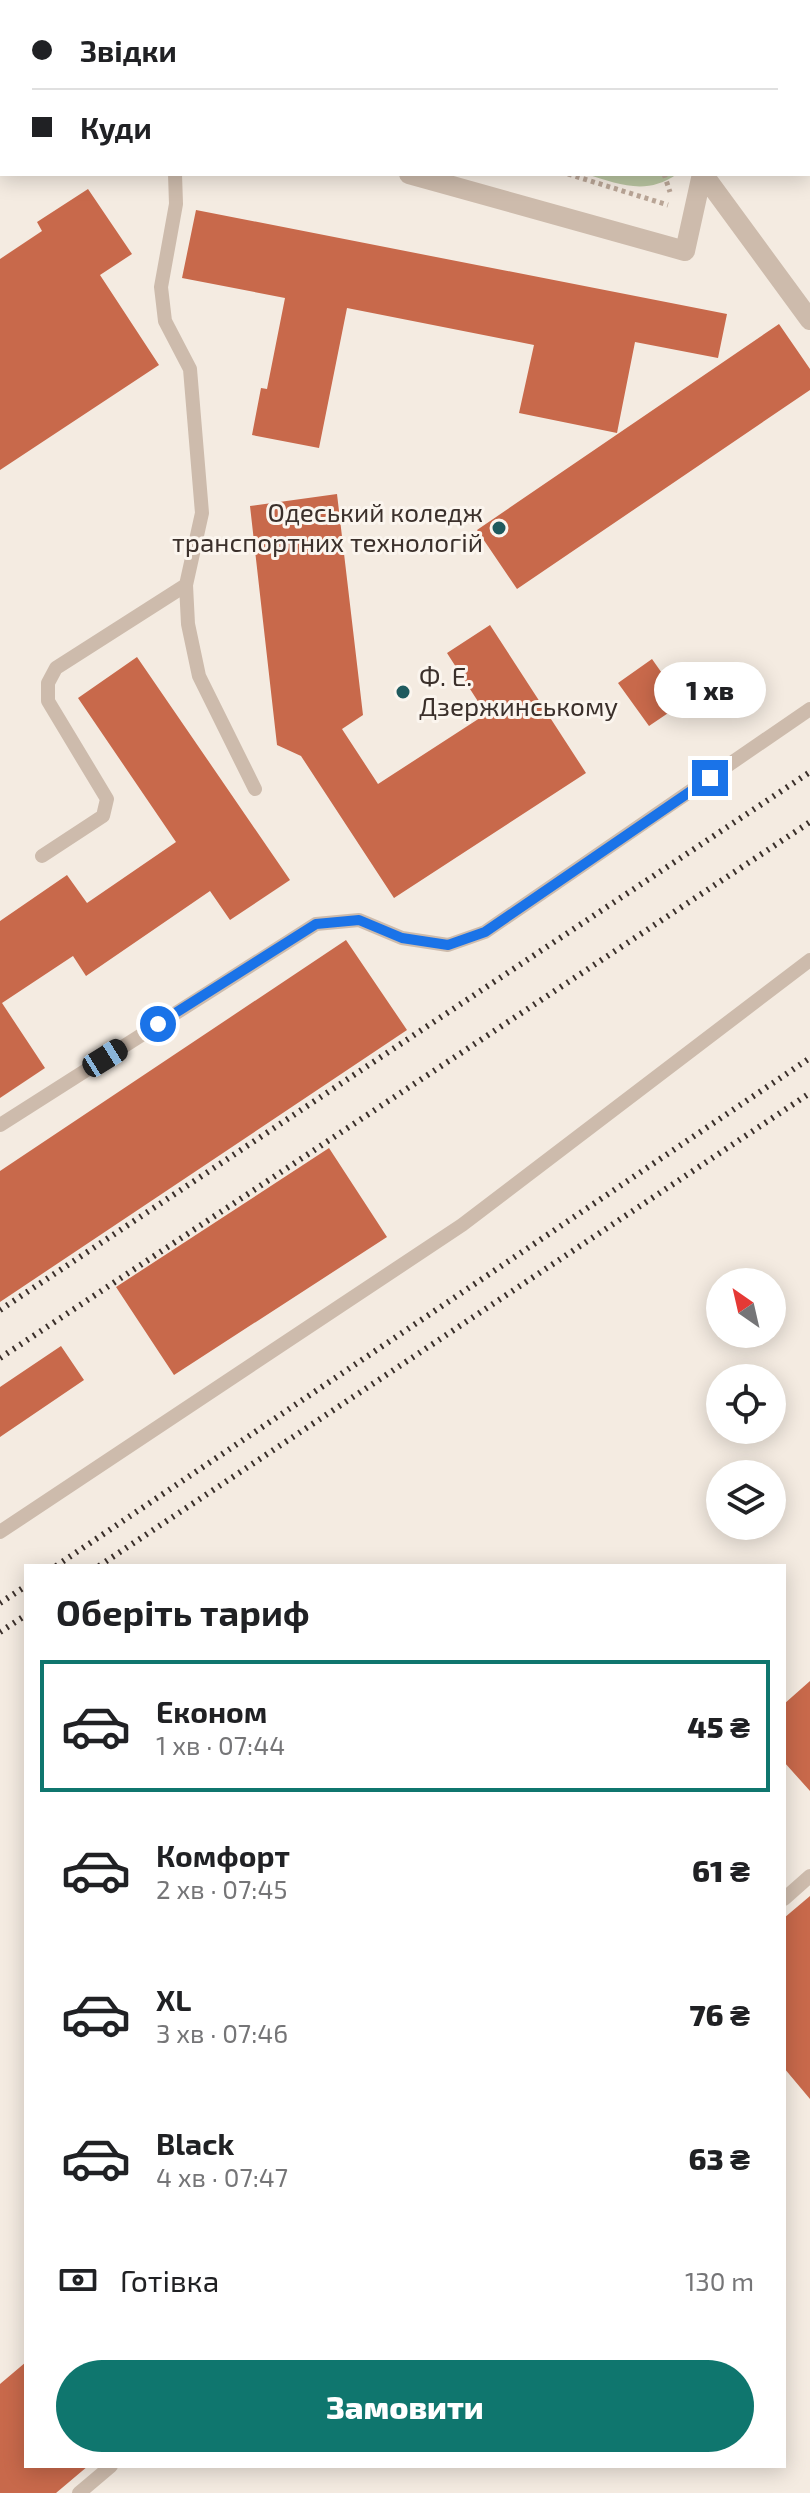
<!DOCTYPE html>
<html lang="uk">
<head>
<meta charset="utf-8">
<style>
	body { margin:0; font-family:"Exo 2",sans-serif; background:#f2f2f2; color:#202124; height:100vh; display:flex; flex-direction:column; font-size:30px; white-space:nowrap }
	* { box-sizing:border-box; margin:0 }
	p { font-size:26px; color:#757577 }
	.icon { flex:none; width:44px; height:44px; fill:none; stroke:currentColor; stroke-width:2; stroke-linecap:round; stroke-linejoin:round }
	.map { position:relative; flex:1; overflow:hidden }
	.sheet { position:absolute; left:24px; top:1564px; width:762px; height:904px; display:flex; flex-direction:column; background:#fff; border-radius:0px; box-shadow:0 4px 20px #0003 }
	.sheet>* { flex:none }
	.top-card { position:absolute; left:0px; top:0px; width:810px; height:176px; box-shadow:0 4px 20px #0003; display:grid; align-content:center; height:176px; padding:0 32px; background:#fff }
	.needle { width:52px; rotate:326deg }
	.buttons { position:absolute; left:706px; top:1268px; display:grid; gap:16px }
	.buttons a { display:grid; place-items:center; width:80px; height:80px; border-radius:50%; background:#fff; box-shadow:0 4px 20px #0003; font-size:40px }
	.end { position:absolute; width:36px; height:36px; margin:-18px; border:10px solid #1a73e8; background:#fff; box-shadow:0 0 0 4px #fff }
	.from { border-radius:50% }
	.bubble { position:absolute; height:56px; border-radius:28px; background:#fff; box-shadow:0 4px 20px #0003; font-size:26px; font-weight:800; line-height:56px; text-align:center }
	.car { position:absolute; width:24px; height:48px; margin:-24px -12px; border-radius:10px; box-shadow:0 0 6px 2px #0007; background:linear-gradient(#222 24%,#8ab4d8 0 40%,#222 0 76%,#8ab4d8 0 86%,#222 0) }
	.top-card b { display:flex; align-items:center; gap:28px; height:76px; font-size:30px }
	.top-card b+b { border-top:2px solid #e0e0e0 }
	.top-card i { width:20px; height:20px; background:#202124 }
	ul { padding:0; list-style:none }
	li { display:flex; align-items:center; gap:24px; height:132px; margin:0 16px 12px; padding:0 16px; border:4px solid transparent; border-radius:0px }
	li div { flex:1 }
	li b { display:block; font-size:30px }
	li em { font-style:normal; font-weight:800 }
	li.selected { border-color:#0f766e }
	li>.icon { width:72px; height:72px; stroke-width:1.5 }
	h2 { padding:0 32px; font-size:36px; line-height:96px }
	.pay { display:flex; align-items:center; gap:20px; height:88px; padding:0 32px; font-size:30px }
	.pay p { margin-inline-start:auto }
	.cta { display:flex; gap:16px; margin-top:auto; padding:16px 32px }
	.cta a { flex:1; height:92px; border-radius:48px; background:#0f766e; color:#fff; font-size:32px; font-weight:800; line-height:92px; text-align:center }
	.map>svg:first-child { display:block }
</style>
</head>
<body>
<div class="map">
<svg width="810" height="2493" viewBox="0 0 810 2493">
	<rect width="100%" height="100%" fill="#f4ebe1"/>
	<!-- green -->
	<path fill="#b8c4a0" d="M263 0H732L263 2Z
		M586 174H677C646 196 619 184 586 174Z"/>
	<!-- building -->
	<path fill="#c8694b" d="M88 189 132 254 100 275 159 365 0 470V259L42 231 37 222Z
		M196 210 727 314 718 358 635 342 617 433 519 413 534 345 347 308 319 448 252 435 261 388 267 389 285 298 182 278Z
		M779 324 810 369V390L517 589 477 530Z
		M337 494 363 715 342 729 378 784 486 714 447 653 490 625 586 773 394 898 301 756 277 745 250 506Z
		M137 657 290 880 230 920 210 891 86 976 73 956 2 1003 45 1068 0 1098V921L67 875 87 903 176 842 78 698Z
		M652 659 683 703 649 726 618 683Z
		M346 940 407 1030 0 1302V1171Z
		M329 1148 387 1237 174 1375 116 1287Z
		M61 1346 84 1380 0 1437V1387Z
		M810 1681V1791L784 1762V1704Z
		M810 1896V2099L784 2068V1918Z
		M26 2362V2466H88L56 2493H0V2384Z"/>
	<g fill="none" stroke-linecap="round" stroke-linejoin="round">
		<!-- path -->
		<path stroke="#b9a596" stroke-width="5" stroke-dasharray="4 4" stroke-linecap="butt" d="M611 0 612 2
			M255 2 256 0
			M308 2 310 0
			M500 2 503 0
			M669 2 670 0
			M568 174 668 205
			M664 174 670 192"/>
		<!-- service -->
		<path stroke="#cdbbac" stroke-width="14" d="M175 174 176 204 161 287 165 321 190 369 202 513 186 585 188 624 199 676 255 789
			M42 856 103 816 107 799 48 701V683L56 668 186 585
			M0 1125 316 924 359 920 402 938 448 945 485 932 810 709
			M0 1532 462 1225 810 960
			M784 1899 810 1876
			M79 2493 111 2466"/>
		<!-- minor -->
		<path stroke="#cdbbac" stroke-width="20" d="M94 0 96 2
			M210 2 211 0
			M743 2V0
			M0 160 2 159
			M409 174 685 251 702 174
			M703 174 810 320"/>
		<!-- rail -->
		<path stroke="#3b302b" stroke-width="6" stroke-dasharray="2 6" stroke-linecap="butt" d="M0 1310 810 772
			M0 1358 810 822
			M56 1566 810 1058
			M99 1566 810 1093
			M0 1603 26 1586
			M0 1632 26 1615"/>
	</g>
	<g fill="none" stroke-linecap="round" stroke-linejoin="round">
		<!-- route -->
		<path stroke="#1a73e8" stroke-width="10" d="M158 1024 316 924 359 920 402 938 448 945 485 932 710 778"/>
	</g>
	<!-- markers -->
	<g fill="#1f5a5e" stroke="#fbf5ee" stroke-width="3">
		<circle cx="499" cy="528" r="8"/>
		<circle cx="403" cy="692" r="8"/>
	</g>
	<g text-anchor="middle" stroke-width="6" stroke-linejoin="round" paint-order="stroke">
		<!-- poi labels -->
		<g font-size="26" fill="#3b302b" stroke="#fbf5ee" text-anchor="end">
			<text x="483" y="522">Одеський коледж<tspan x="483" dy="30">транспортних технологій</tspan></text>
			<text x="419" y="686" text-anchor="start">Ф. Е.<tspan x="419" dy="30">Дзержинському</tspan></text>
		</g>
	</g>
</svg>
<div class="buttons">
<a><svg class="needle" viewBox="-14 -14 28 28"><path d="M0-13l5 13h-10z" fill="#e53935"/><path d="M0 13l5-13h-10z" fill="#757577"/></svg></a>
<a><svg class="icon" aria-label="locate" viewBox="0 0 24 24"><circle cx="12" cy="12" r="6"/><path d="M12 2v4M12 18v4M2 12h4M18 12h4"/></svg></a>
<a><svg class="icon" aria-label="layers" viewBox="0 0 24 24"><path d="M12 4l9 5-9 5-9-5zM3 14l9 5 9-5"/></svg></a>
</div>
<i class="end from" style="left:158px;top:1024px"></i>
<i class="end" style="left:710px;top:778px"></i>
<div class="bubble" style="left:654px;top:662px;width:112px">1 хв</div>
<i class="car" style="left:105px;top:1058px;rotate:58deg"></i>
<div class="top-card">
<b><i class="from"></i>Звідки</b>
<b><i></i>Куди</b>
</div>
<section class="sheet">
<h2>Оберіть тариф</h2>
<ul>
<li class="selected"><svg class="icon" aria-label="car" viewBox="0 0 24 24"><path d="M5 17H2v-5l4-1 3-4h7l3 4 3 1v5h-3M9 17h6M6 11h13"/><circle cx="7" cy="17" r="2"/><circle cx="17" cy="17" r="2"/></svg><div><b>Економ</b><p>1 хв · 07:44</p></div><em>45 ₴</em></li>
<li><svg class="icon" aria-label="car" viewBox="0 0 24 24"><path d="M5 17H2v-5l4-1 3-4h7l3 4 3 1v5h-3M9 17h6M6 11h13"/><circle cx="7" cy="17" r="2"/><circle cx="17" cy="17" r="2"/></svg><div><b>Комфорт</b><p>2 хв · 07:45</p></div><em>61 ₴</em></li>
<li><svg class="icon" aria-label="car" viewBox="0 0 24 24"><path d="M5 17H2v-5l4-1 3-4h7l3 4 3 1v5h-3M9 17h6M6 11h13"/><circle cx="7" cy="17" r="2"/><circle cx="17" cy="17" r="2"/></svg><div><b>XL</b><p>3 хв · 07:46</p></div><em>76 ₴</em></li>
<li><svg class="icon" aria-label="car" viewBox="0 0 24 24"><path d="M5 17H2v-5l4-1 3-4h7l3 4 3 1v5h-3M9 17h6M6 11h13"/><circle cx="7" cy="17" r="2"/><circle cx="17" cy="17" r="2"/></svg><div><b>Black</b><p>4 хв · 07:47</p></div><em>63 ₴</em></li>
</ul>
<div class="pay"><svg class="icon" aria-label="cash" viewBox="0 0 24 24"><path d="M3 7h18v10H3z"/><circle cx="12" cy="12" r="2"/></svg>Готівка<p>130 m</p></div>
<div class="cta"><a>Замовити</a></div>
</section>
</div>
</body>
</html>
